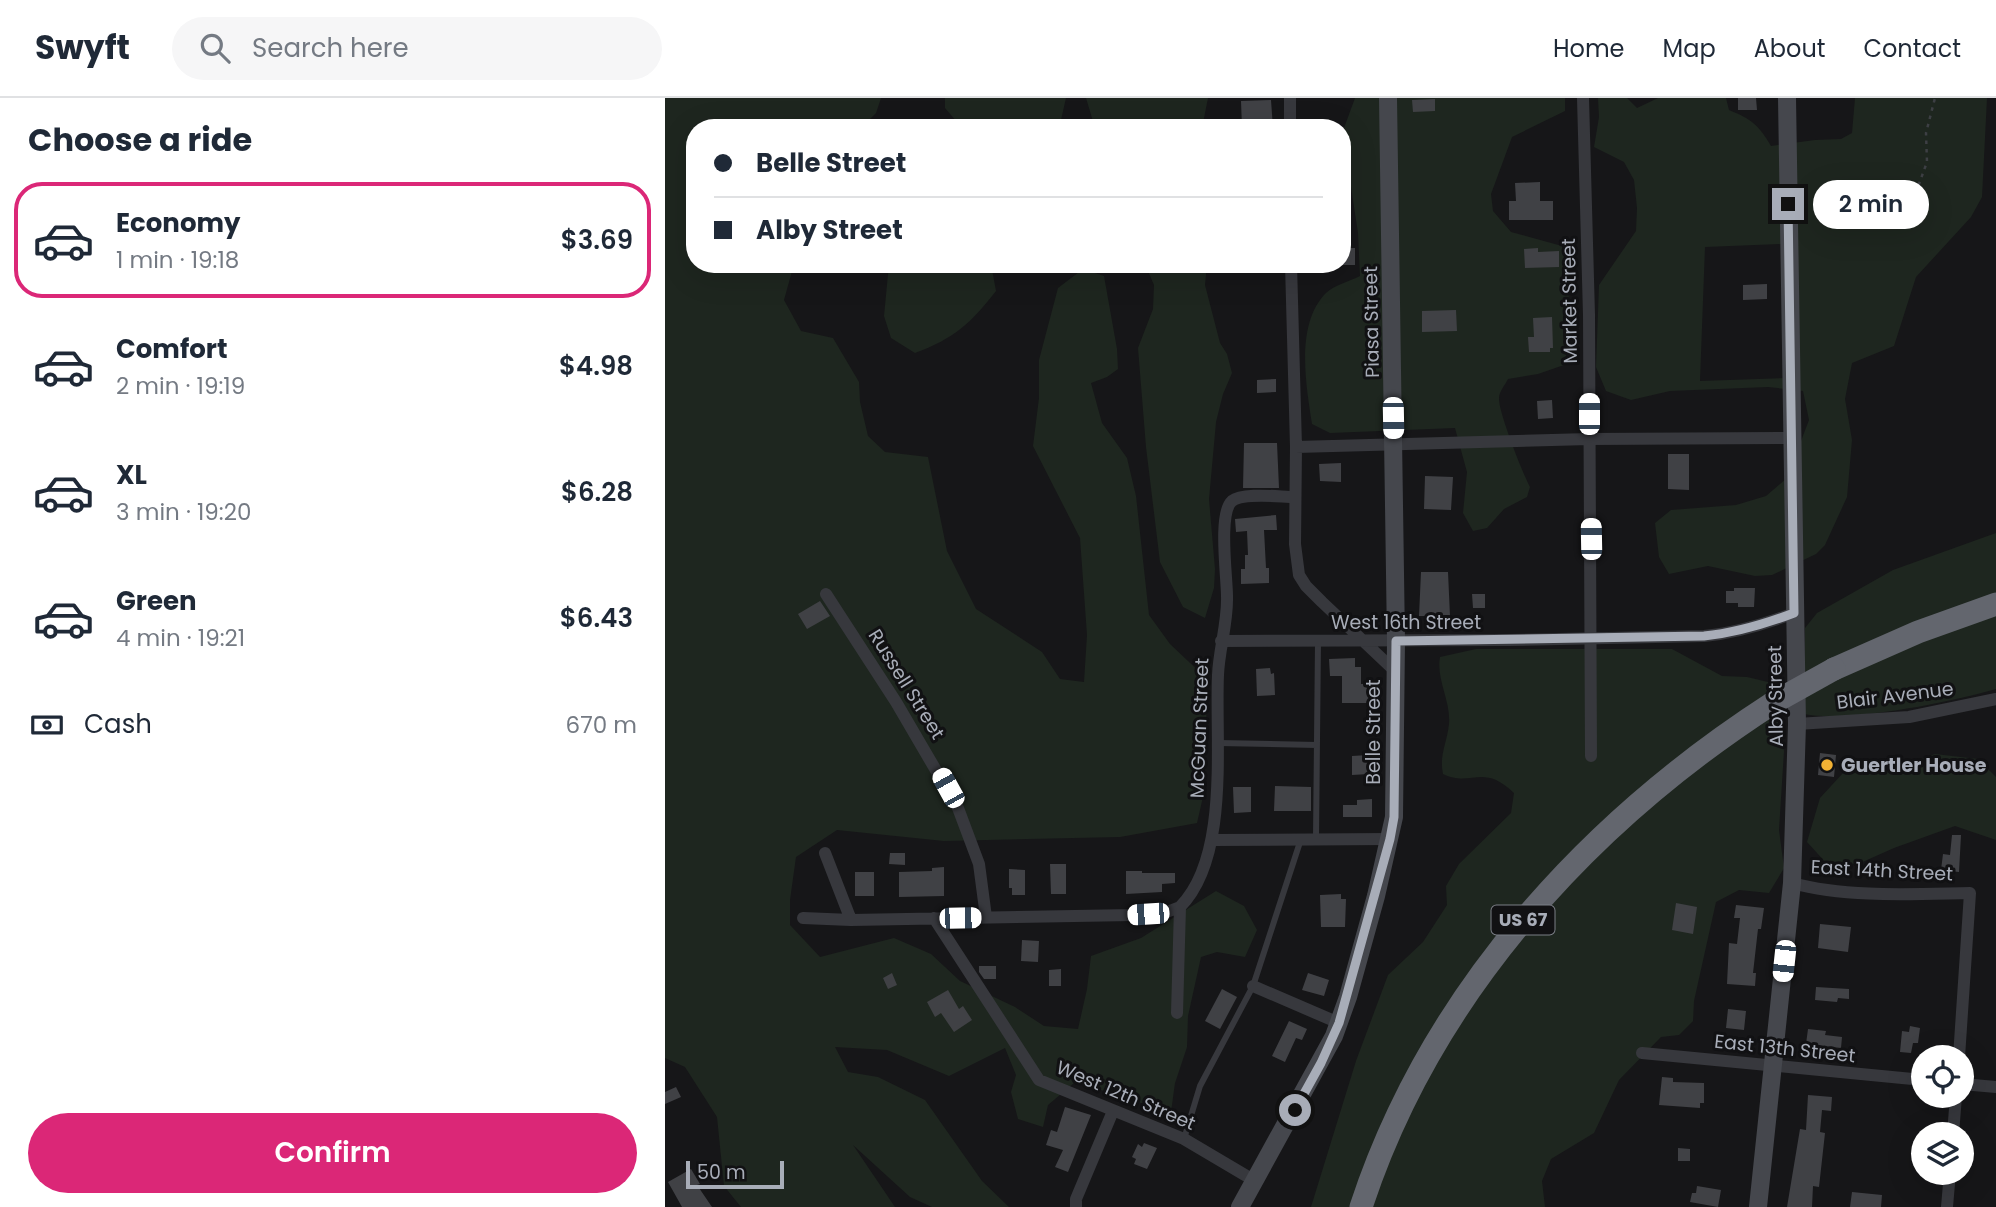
<!DOCTYPE html>
<html lang="en">
<head>
<meta charset="utf-8">
<style>
	body { margin:0; font-family:Poppins,sans-serif; background:#f6f6f7; color:#1f2937; height:100vh; display:flex; flex-direction:column; font-size:26px; white-space:nowrap }
	* { box-sizing:border-box; margin:0 }
	p { font-size:23px; color:#747a83 }
	.icon { flex:none; width:38px; height:38px; fill:none; stroke:currentColor; stroke-width:2; stroke-linecap:round; stroke-linejoin:round }
	.map { position:relative; flex:1; overflow:hidden }
	.drawer { display:flex; flex-direction:column; background:#fff; width:665px }
	.drawer>* { flex:none }
	.banner { position:absolute; left:21px; top:21px; width:665px; height:154px; border-radius:28px; box-shadow:0 7px 28px #0002; display:grid; align-content:center; height:154px; padding:0 28px; background:#fff }
	.tools { position:absolute; left:1246px; top:947px; display:grid; gap:14px }
	.tools a { display:grid; place-items:center; width:63px; height:63px; border-radius:50%; background:#fff; box-shadow:0 7px 28px #0002; font-size:35px }
	.scale { position:absolute; left:21px; bottom:18px; width:98px; box-sizing:border-box; padding-left:7px; border:4px solid #a8adb8; border-top:0; font-size:19px; line-height:24px; white-space:nowrap; color:#a8adb8; -webkit-text-stroke:5px #111113; paint-order:stroke }
	.end { position:absolute; width:32px; height:32px; margin:-16px; border:9px solid #a8adb8; background:#111; box-shadow:0 0 0 4px #111 }
	.from { border-radius:50% }
	.bubble { position:absolute; height:49px; border-radius:24px; background:#fff; box-shadow:0 7px 28px #0002; font-size:23px; font-weight:600; line-height:49px; text-align:center }
	.car { position:absolute; width:21px; height:42px; margin:-21px -10px; border-radius:9px; box-shadow:0 0 5px 2px #0007; background:linear-gradient(#fff 24%,#345 0 40%,#fff 0 76%,#345 0 86%,#fff 0) }
	.banner b { display:flex; align-items:center; gap:24px; height:66px; font-size:26px }
	.banner b+b { border-top:2px solid #e0e1e3 }
	.banner i { width:18px; height:18px; background:#1f2937 }
	ul { padding:0; list-style:none }
	li { display:flex; align-items:center; gap:21px; height:116px; margin:0 14px 10px; padding:0 14px; border:4px solid transparent; border-radius:28px }
	li div { flex:1 }
	li b { display:block; font-size:26px }
	li em { font-style:normal; font-weight:600 }
	li.selected { border-color:#db2777 }
	li>.icon { width:63px; height:63px; stroke-width:1.5 }
	h2 { padding:0 28px; font-size:32px; line-height:84px }
	.pay { display:flex; align-items:center; gap:18px; height:77px; padding:0 28px; font-size:26px }
	.pay p { margin-inline-start:auto }
	.button { display:flex; gap:14px; margin-top:auto; padding:14px 28px }
	.button a { flex:1; height:80px; border-radius:42px; background:#db2777; color:#fff; font-size:28px; font-weight:600; line-height:80px; text-align:center }
	header { display:flex; align-items:center; gap:42px; box-sizing:border-box; height:98px; padding:0 35px; background:#fff; border-bottom:2px solid #e0e1e3 }
	header strong { font-size:33px }
	nav { display:flex; gap:38px; margin-inline-start:auto; font-size:24px }
	.search { width:490px; height:63px; background:#f6f6f7; display:flex; align-items:center; gap:18px; box-sizing:border-box; padding:0 24px; border-radius:38px; color:#747a83; font-size:26px }
	main { display:flex; flex:1; min-height:0 }
	.map>svg:first-child { display:block }
</style>
</head>
<body>
<header>
<strong>Swyft</strong>
<div class="search"><svg class="icon" aria-label="search" viewBox="0 0 24 24"><circle cx="10" cy="10" r="6"/><path d="M15 15l6 6"/></svg>Search here</div>
<nav><a>Home</a><a>Map</a><a>About</a><a>Contact</a></nav>
</header>
<main>
<section class="drawer">
<h2>Choose a ride</h2>
<ul>
<li class="selected"><svg class="icon" aria-label="car" viewBox="0 0 24 24"><path d="M5 17H2v-5l4-1 3-4h7l3 4 3 1v5h-3M9 17h6M6 11h13"/><circle cx="7" cy="17" r="2"/><circle cx="17" cy="17" r="2"/></svg><div><b>Economy</b><p>1 min · 19:18</p></div><em>$3.69</em></li>
<li><svg class="icon" aria-label="car" viewBox="0 0 24 24"><path d="M5 17H2v-5l4-1 3-4h7l3 4 3 1v5h-3M9 17h6M6 11h13"/><circle cx="7" cy="17" r="2"/><circle cx="17" cy="17" r="2"/></svg><div><b>Comfort</b><p>2 min · 19:19</p></div><em>$4.98</em></li>
<li><svg class="icon" aria-label="car" viewBox="0 0 24 24"><path d="M5 17H2v-5l4-1 3-4h7l3 4 3 1v5h-3M9 17h6M6 11h13"/><circle cx="7" cy="17" r="2"/><circle cx="17" cy="17" r="2"/></svg><div><b>XL</b><p>3 min · 19:20</p></div><em>$6.28</em></li>
<li><svg class="icon" aria-label="car" viewBox="0 0 24 24"><path d="M5 17H2v-5l4-1 3-4h7l3 4 3 1v5h-3M9 17h6M6 11h13"/><circle cx="7" cy="17" r="2"/><circle cx="17" cy="17" r="2"/></svg><div><b>Green</b><p>4 min · 19:21</p></div><em>$6.43</em></li>
</ul>
<div class="pay"><svg class="icon" aria-label="cash" viewBox="0 0 24 24"><path d="M3 7h18v10H3z"/><circle cx="12" cy="12" r="2"/></svg>Cash<p>670 m</p></div>
<div class="button"><a>Confirm</a></div>
</section>
<div class="map">
<svg width="1331" height="1109" viewBox="0 0 1331 1109">
	<rect width="100%" height="100%" fill="#161618"/>
	<!-- green -->
	<path fill="#1e261f" fill-rule="evenodd" d="M0 0H216L211 15 196 30H30V166H129L119 202 136 233 168 240 194 284 195 304 203 338 220 354 263 359 282 453 311 511 377 554 395 581 419 584 422 537 415 440 368 348 374 300V262L393 190 418 171 439 178 452 251 453 271 442 279 426 285 437 325 462 360 471 398 484 517 505 546 542 581 540 690 532 725 455 739 279 743 172 732 131 759 125 802V827L155 859 229 840 266 856 295 883 350 909 379 928 413 931 422 891 426 858 476 840 551 793 579 808 592 832 580 859 552 854 536 859 523 918 522 949 510 985 506 1014C473 1005 442 992 409 985L383 1007 378 1029 353 1021 346 994 351 977 340 950 284 978 222 952 170 949 183 974 213 979 260 1002 317 1083 344 1109H267L245 1099 188 1047 230 1109H76L59 1088 52 1019 20 969 0 960Z
		M280 0H401L396 22 397 30H297L280 10Z
		M421 0H543L537 30H430Z
		M690 0H900V13L847 39 826 96 828 113 846 134 897 148 902 156 895 184C917 211 905 236 899 267L873 276 843 281C840 287 834 294 834 300 833 313 858 376 865 389L862 399 839 411 822 430 808 433 798 415 802 374 790 330 665 335 647 326C641 287 630 226 661 195 668 188 685 183 695 178L693 135 686 89 677 62 679 30Z
		M933 0H962L972 10 993 0H1061L1064 12C1086 21 1094 27 1106 48L1150 42 1176 41 1187 35 1190 0H1322L1317 99 1306 119 1251 179 1229 248 1187 265 1180 301 1187 342 1182 399 1160 447 1151 456 1107 477 1090 478 1043 468 1004 476 994 459 990 425 1006 412 1071 407 1101 398 1122 380 1144 322 1138 293 1103 289 1005 293 966 302 941 293 931 269 934 187 971 133 972 110 969 82 959 64 929 49 934 19ZM1117 146 1121 280 1035 283 1040 149Z
		M224 166H326L331 193C305 226 290 240 250 255L226 240 219 218Z
		M480 166H542L540 187 555 245 562 256 567 275 558 296 551 324 544 401 550 471 549 490 540 520 518 509 495 464 481 349 473 250 488 211 489 187Z
		M1331 435V591C1287 604 1183 625 1139 616L1140 530 1152 515 1228 472Z
		M811 551H1007L1057 578 1082 579 1103 584 1115 625 1119 653 1114 732 1119 770 1104 795 1074 792 1051 804 1029 903 1028 923 1014 937 996 939 954 982 929 1035 886 1061 877 1083 880 1109H646L691 963 723 877 758 844 782 807 781 788 794 766 846 715 849 695C817 664 807 690 778 676 774 657 782 645 784 626 786 603 771 582 775 559Z
		M1270 656 1313 661 1331 679V742L1290 728 1229 750 1193 766 1163 767 1142 744 1155 700 1178 675 1220 673Z"/>
	<!-- building -->
	<path fill="#404145" d="M1073 0H1091L1092 12H1073Z
		M770 1V13L748 14 747 2Z
		M606 2 608 30H577L576 3Z
		M875 84V103H888V122H844V103H851L850 85Z
		M677 150H690V167H677Z
		M873 150V154L894 153V169L860 170 859 151Z
		M1102 186V201L1078 202V187Z
		M791 212 792 233 757 234V213Z
		M887 219 888 250H885V254H864L863 239H869L868 220Z
		M611 281V294L592 295V282Z
		M887 302 888 320 873 321 872 303Z
		M579 345H612L614 390H578Z
		M1003 356H1024V392L1003 391Z
		M676 365V384L655 383 654 366Z
		M760 378 788 379 786 412 759 411Z
		M611 417 612 432H599L601 470H604V485L576 486V471H580V457H583L582 433 571 434 570 421Z
		M756 474H783L785 518H754Z
		M1069 490H1090L1089 509H1073V505H1061V493H1069Z
		M807 496H820V510H808Z
		M155 503 165 518 142 531 133 516Z
		M690 560V569H696V586H705V605H677V578H665L664 561Z
		M605 570 606 576 609 575 610 597 592 598 591 571Z
		M1155 655 1171 657 1169 679 1153 677Z
		M703 657 704 676 687 677V658Z
		M610 688 646 689V713H609Z
		M568 689H586V714L569 715Z
		M707 701V719H678V707H692V702Z
		M1287 737H1296L1294 774 1276 772 1278 756 1285 757Z
		M225 755H240V767L224 766Z
		M385 766H401V796H386Z
		M279 769V798L234 799V774L267 773V770Z
		M344 771 360 772V797H347V790H344Z
		M461 773H477V775H510V785L497 786V794L461 796Z
		M190 774H209V798H190Z
		M676 796V801H681L680 829H656L655 797Z
		M1011 805 1032 809 1028 836 1007 832Z
		M1071 807 1099 810 1096 831H1093L1088 875H1091L1090 888 1062 886 1064 845 1072 846 1075 820H1069Z
		M1155 826 1186 829 1183 854 1153 850Z
		M357 842 374 843 373 864 356 863Z
		M314 868H331V881H319L314 874Z
		M396 871V888H384V872Z
		M227 875 232 887 223 891 218 880Z
		M643 875 664 882 659 898 637 892Z
		M1151 889 1184 891V901L1173 900 1172 904 1150 902Z
		M557 891 572 899 555 931 540 923Z
		M283 892 294 911 298 908 307 922 289 934 276 915 270 919 262 904Z
		M1063 911 1081 913 1079 932 1061 930Z
		M624 923 642 931 637 942 631 940 620 964 607 958Z
		M1245 928 1255 930 1253 945H1248L1246 955 1235 954 1237 933 1244 934Z
		M1143 931 1161 933 1160 937 1177 939 1176 950 1141 946Z
		M997 979 1008 980V984L1039 985V1005H1035V1010L994 1007Z
		M11 989 16 999 0 1006V994Z
		M1143 997 1167 999 1166 1013 1157 1012 1155 1034 1160 1035 1154 1089 1148 1088 1147 1109H1122L1135 1031 1141 1032Z
		M400 1009 426 1017 403 1074 390 1069 398 1052 381 1047 386 1032 392 1034Z
		M479 1045 492 1050 482 1071 469 1066 471 1061 467 1059 473 1046 477 1049Z
		M1013 1050 1025 1051V1063H1013Z
		M26 1071 35 1086 32 1087 47 1109H17L3 1084Z
		M1032 1088 1056 1092 1053 1109 1025 1104 1027 1095H1031Z
		M1187 1094 1217 1097 1216 1109H1185Z"/>
	<g fill="none" stroke-linecap="round" stroke-linejoin="round">
		<!-- path -->
		<path stroke="#3d3f44" stroke-width="2.5" stroke-dasharray="3.5 5" stroke-linecap="butt" d="M1242 119 1262 64 1261 35 1270 0"/>
		<!-- lane -->
		<path stroke="#37383d" stroke-width="6" d="M553 645 652 647
			M651 740 653 544
			M519 1041 535 988 588 888 636 741"/>
		<!-- street -->
		<path stroke="#37383d" stroke-width="12" d="M625 0V30
			M918 0 924 217 926 658
			M626 166 631 349 630 446 634 477 641 488 657 504 730 573
			M631 349 924 341 1127 340
			M161 496 231 604 293 710 314 766 321 819
			M556 543 844 542 1039 538C1071 535 1100 526 1129 515
			M1132 626 1244 619 1331 601
			M547 742 725 741
			M160 755 186 822
			M1127 785C1182 800 1249 796 1305 795L1294 959
			M138 820 186 822 468 817 499 815 515 809
			M269 820 374 982 519 1041 590 1083
			M588 888 674 925
			M512 915 515 809C565 759 550 643 553 577 554 551 563 524 562 498 562 479 553 415 567 403 578 394 615 399 630 399
			M977 955 1258 982
			M1297 986 1331 989
			M1288 1036 1291 998
			M411 1109V1101L448 1013
			M1282 1109 1285 1074"/>
		<!-- secondary -->
		<path stroke="#45474d" stroke-width="18" d="M575 1109 669 938 683 899 711 798 729 719 731 543 723 0
			M1093 1109 1127 785 1132 626 1122 0"/>
		<!-- highway -->
		<path stroke="#63666e" stroke-width="23" d="M1169 571 1253 534 1331 506
			M696 1109C766 896 922 725 1108 605"/>
		<!-- highway-bridge -->
		<path stroke="#63666e" stroke-width="23" d="M1108 605 1169 571"/>
	</g>
	<g fill="none" stroke-linecap="round" stroke-linejoin="round">
		<!-- route -->
		<path stroke="#a8adb8" stroke-width="9" d="M630 1012 656 965 674 925 725 741 729 719 731 543 1039 538C1071 535 1100 526 1129 515L1123 106"/>
	</g>
	<!-- markers -->
	<circle fill="#f2b134" stroke="#111113" stroke-width="2.5" cx="1162" cy="667" r="7"/>
	<g text-anchor="middle" stroke-width="6" stroke-linejoin="round" paint-order="stroke">
		<!-- shield labels -->
		<rect fill="#111113" stroke="#7b7e86" stroke-width="2" x="826.5" y="807.5" width="63" height="29" rx="5"/>
		<g font-size="18" font-weight="bold" fill="#a8adb8">
			<text x="858" y="828">US 67</text>
		</g>
		<!-- street labels -->
		<g font-size="19" fill="#a8adb8" stroke="#111113">
			<text transform="translate(904 203) rotate(-91)" y="7">Market Street</text>
			<text transform="translate(706 224) rotate(-91)" y="7">Piasa Street</text>
			<text x="741" y="531">West 16th Street</text>
			<text transform="translate(242 586) rotate(58)" y="7">Russell Street</text>
			<text transform="translate(1230 597) rotate(-7)" y="7">Blair Avenue</text>
			<text transform="translate(1110 598) rotate(-91)" y="7">Alby Street</text>
			<text transform="translate(534 630) rotate(-88)" y="7">McGuan Street</text>
			<text transform="translate(708 634) rotate(-90)" y="7">Belle Street</text>
			<text transform="translate(1217 772) rotate(3)" y="7">East 14th Street</text>
			<text transform="translate(1120 950) rotate(6)" y="7">East 13th Street</text>
			<text transform="translate(461 997) rotate(23)" y="7">West 12th Street</text>
		</g>
		<!-- poi labels -->
		<g font-size="19" font-weight="bold" fill="#a8adb8" stroke="#111113" text-anchor="start">
			<text x="1176" y="674">Guertler House</text>
		</g>
	</g>
</svg>
<div class="tools">
<a><svg class="icon" aria-label="locate" viewBox="0 0 24 24"><circle cx="12" cy="12" r="6"/><path d="M12 2v4M12 18v4M2 12h4M18 12h4"/></svg></a>
<a><svg class="icon" aria-label="layers" viewBox="0 0 24 24"><path d="M12 4l9 5-9 5-9-5zM3 14l9 5 9-5"/></svg></a>
</div>
<div class="scale">50 m</div>
<i class="end from" style="left:630px;top:1012px"></i>
<i class="end" style="left:1123px;top:106px"></i>
<div class="bubble" style="left:1148px;top:82px;width:116px">2 min</div>
<i class="car" style="left:924px;top:316px;rotate:0deg"></i>
<i class="car" style="left:728px;top:320px;rotate:179deg"></i>
<i class="car" style="left:926px;top:441px;rotate:359deg"></i>
<i class="car" style="left:283px;top:690px;rotate:331deg"></i>
<i class="car" style="left:483px;top:816px;rotate:266deg"></i>
<i class="car" style="left:295px;top:820px;rotate:89deg"></i>
<i class="car" style="left:1119px;top:863px;rotate:186deg"></i>
<div class="banner">
<b><i class="from"></i>Belle Street</b>
<b><i></i>Alby Street</b>
</div>
</div>
</main>
</body>
</html>
